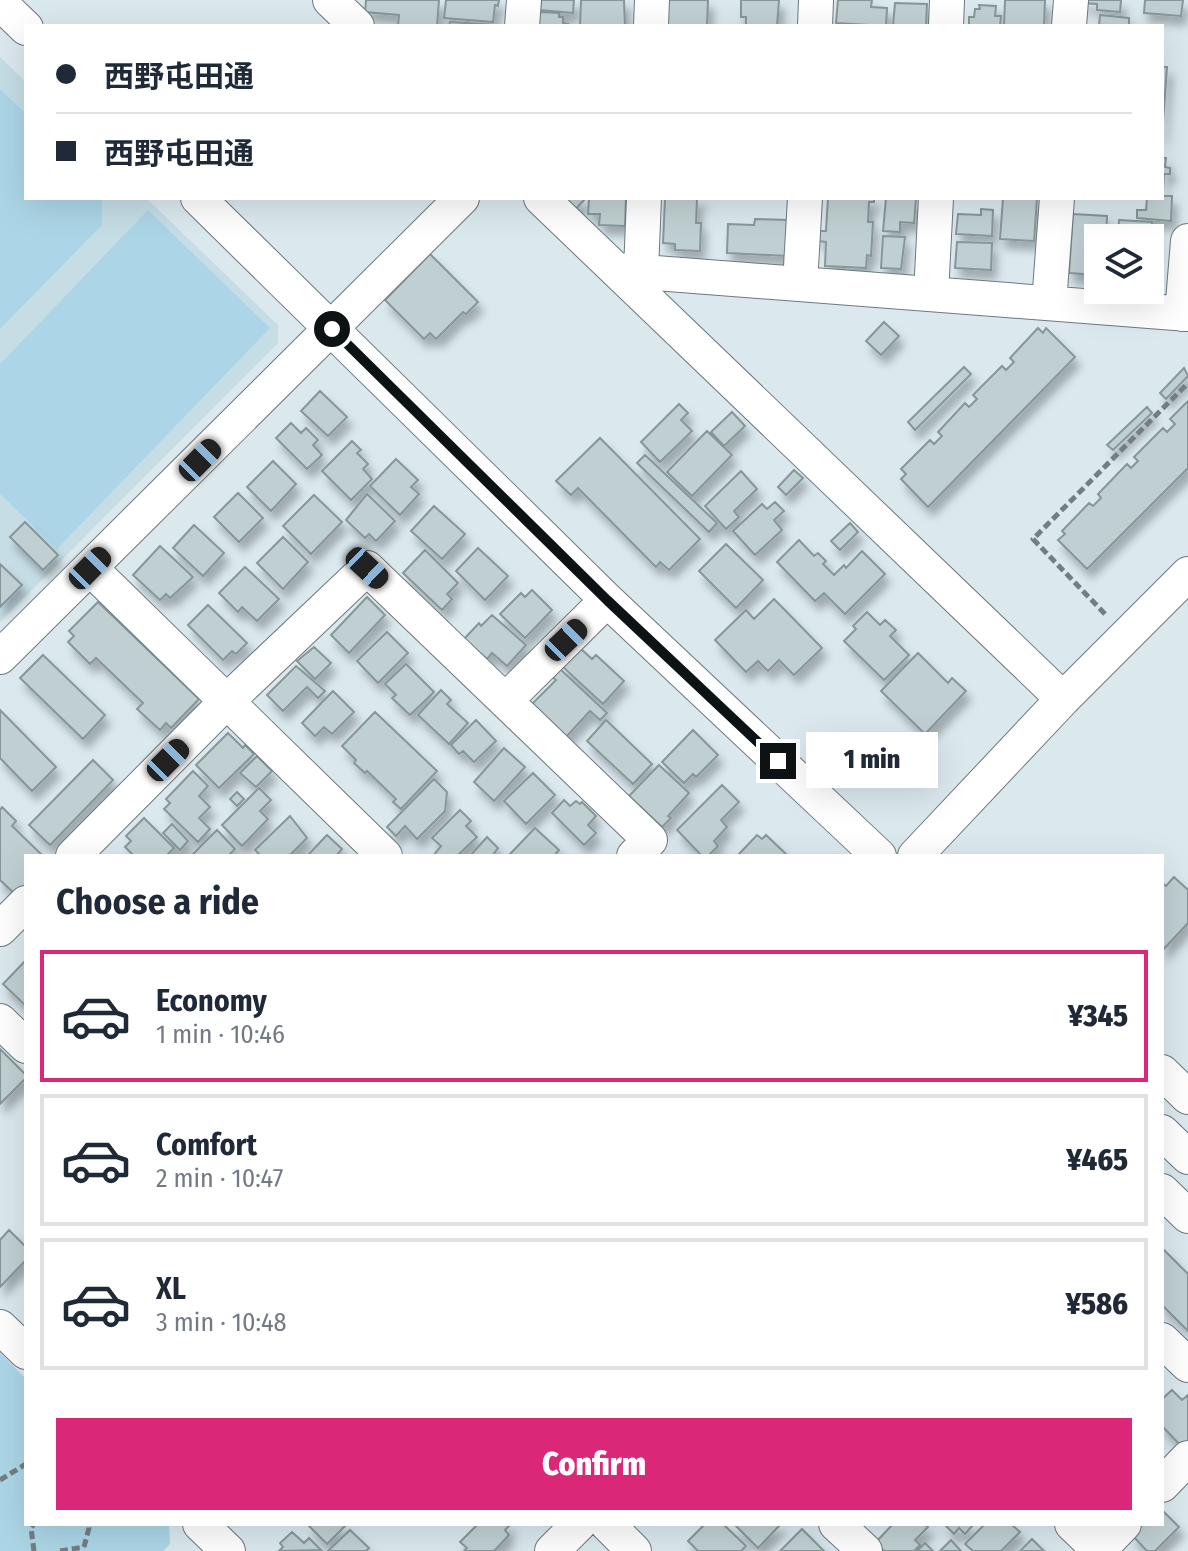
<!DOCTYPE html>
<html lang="en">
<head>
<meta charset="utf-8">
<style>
	body { margin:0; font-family:"Fira Sans Condensed","Noto Sans JP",sans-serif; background:#f2f2f3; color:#1f2937; height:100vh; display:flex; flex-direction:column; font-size:30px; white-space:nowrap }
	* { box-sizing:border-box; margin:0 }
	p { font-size:26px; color:#747a83 }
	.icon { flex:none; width:44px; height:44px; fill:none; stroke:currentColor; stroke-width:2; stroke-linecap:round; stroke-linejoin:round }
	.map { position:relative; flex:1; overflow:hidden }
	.details { position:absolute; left:24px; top:854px; width:1140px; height:672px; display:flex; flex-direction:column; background:#fff; border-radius:0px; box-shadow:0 8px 32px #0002 }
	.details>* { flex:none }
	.hud { position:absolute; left:24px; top:24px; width:1140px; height:176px; border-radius:0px; box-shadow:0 8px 32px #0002; display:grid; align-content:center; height:176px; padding:0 32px; background:#fff }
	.controls { position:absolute; left:1084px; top:224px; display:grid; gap:16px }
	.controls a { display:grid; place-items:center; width:80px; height:80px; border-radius:0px; background:#fff; box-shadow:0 8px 32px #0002; font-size:40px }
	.end { position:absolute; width:36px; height:36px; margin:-18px; border:10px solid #0d1214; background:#fff; box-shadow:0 0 0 4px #fff }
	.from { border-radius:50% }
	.bubble { position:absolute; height:56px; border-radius:0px; background:#fff; box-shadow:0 8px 32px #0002; font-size:26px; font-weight:800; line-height:56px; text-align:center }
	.car { position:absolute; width:24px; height:48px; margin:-24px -12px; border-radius:10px; box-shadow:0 0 6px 2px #0007; background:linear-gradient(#222 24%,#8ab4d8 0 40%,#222 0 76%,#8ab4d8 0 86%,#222 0) }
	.hud b { display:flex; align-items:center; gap:28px; height:76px; font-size:30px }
	.hud b+b { border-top:2px solid #e0e1e3 }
	.hud i { width:20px; height:20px; background:#1f2937 }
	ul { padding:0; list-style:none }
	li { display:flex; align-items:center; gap:24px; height:132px; margin:0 16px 12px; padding:0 16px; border:4px solid #e0e1e3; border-radius:0px }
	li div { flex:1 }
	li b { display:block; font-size:30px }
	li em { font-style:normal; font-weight:800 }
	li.active { border-color:#db2777 }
	li>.icon { width:72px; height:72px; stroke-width:1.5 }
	h2 { padding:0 32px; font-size:36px; line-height:96px }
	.button { display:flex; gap:16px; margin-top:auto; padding:16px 32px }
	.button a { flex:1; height:92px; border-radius:0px; background:#db2777; color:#fff; font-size:32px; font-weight:800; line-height:92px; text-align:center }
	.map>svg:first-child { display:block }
</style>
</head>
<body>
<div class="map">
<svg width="1188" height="1551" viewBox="0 0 1188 1551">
	<defs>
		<filter id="shadow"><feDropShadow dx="5" dy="9" stdDeviation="4" flood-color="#0004"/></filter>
	</defs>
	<rect width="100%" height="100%" fill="#dbe9ef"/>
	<!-- built -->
	<path fill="#c6dde6" d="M0 57 26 82V198H146L278 325V343L0 622Z"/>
	<!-- green -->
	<path fill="#acd6e7" d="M0 89 26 114V198H102V225L0 329Z
		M148 210 270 328 57 549 0 494V364Z
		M0 1353 26 1379V1524H169L170 1544 163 1551H0Z"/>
	<!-- building -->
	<path fill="#c0d0d2" stroke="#879698" stroke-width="2" filter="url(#shadow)" d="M366 0H439L437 26H398L399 15 365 12Z
		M446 0H499L498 6 495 5 493 22 444 18Z
		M541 0H574L573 13 540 10Z
		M581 0H624L625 26H580Z
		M668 0H708L707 26H667Z
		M741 0H779L777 26H746V17H741Z
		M838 0H872L871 7 887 8 886 26 836 23Z
		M1005 0H1045L1044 26H1004Z
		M1082 0H1121L1120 12 1097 10V4L1081 3Z
		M1145 0H1183L1181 16 1144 13Z
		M895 3 927 4 926 26H893Z
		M979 5 996 6 995 16H1001L1000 26H969V17H974L975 9H980Z
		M539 12 559 13V17H563V23L568 24 567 26H537Z
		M1100 15 1129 18V26H1099Z
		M450 22 496 25V26H449Z
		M1162 67H1167L1162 136Z
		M1162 158H1166L1165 167 1170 168V174H1164L1163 192Z
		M1162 196H1172L1171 221 1137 218V210H1146L1147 198H1162Z
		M556 198H582L584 200 572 213Z
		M589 198H626L625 226 599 225 600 214H588Z
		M665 198H705L697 199 696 223H701L700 251 675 250V244L663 243Z
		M828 198H874V202H869L868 222H873L871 256 867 255 866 268 825 266 826 242 818 241 819 231H826Z
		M886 198 916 199 914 223 900 222V232L883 231Z
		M1003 198H1037L1034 241 1000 239Z
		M981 209 993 210 992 236 956 234 958 214 981 215Z
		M1073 214 1107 216 1106 238H1098V275L1069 273Z
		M755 219 789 220 788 256 727 253 728 224 754 225Z
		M1119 220 1152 222 1150 247V238H1118Z
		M883 236 905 237 901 269 881 268Z
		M957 242 992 243 991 270 955 268Z
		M430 254 478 302 466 314 463 312 436 339 430 333 424 339 385 300Z
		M884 322 899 336 881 355 866 341Z
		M1038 328 1043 333 1046 328 1075 357 928 507 901 479 906 474 901 469 930 440 934 444 942 436 938 432 965 403 969 407 977 399 973 395 1002 366 1006 370 1014 362 1010 358Z
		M964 367 971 374 915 430 908 422Z
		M1184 368 1188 376 1166 399 1160 393Z
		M320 391 347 417 328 436 301 411Z
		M1188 401V468L1087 569 1058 540 1065 534 1062 531 1089 503 1093 506 1101 498 1098 494 1127 464 1131 468 1138 461 1134 457 1163 428 1167 432 1175 424 1170 419Z
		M679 404 688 413 681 420 692 431 660 462 641 442Z
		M1147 407 1152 413 1113 450 1107 445Z
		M732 412 745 426 724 446 711 432Z
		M291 423 301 433 306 428 318 440 313 445 322 455 307 469 276 438Z
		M707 431 732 455 692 496 667 472Z
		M600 438 700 539 669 570 660 562 656 567 578 488 571 495 556 481Z
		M352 441 361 450 357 453 368 464 363 469 372 479 351 500 322 471Z
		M645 455 717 523 709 532 637 463Z
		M396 459 418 480 411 487 419 494 400 515 370 486Z
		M273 461 296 484 271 511 247 487Z
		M794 470 803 478 786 495 778 487Z
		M741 471 757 489 734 511 739 517 726 529 705 506Z
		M238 493 263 518 239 542 214 517Z
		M367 494 395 521 376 541 369 534 365 538 346 520Z
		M314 495 342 522 311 554 283 526Z
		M775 502 784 511 774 520 782 530 755 555 733 531 762 504 767 509Z
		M434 506 465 534 442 559 411 531Z
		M25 522 58 555 43 570 10 537Z
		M850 523 858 532 840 550 831 541Z
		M194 525 224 553 203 576 173 548Z
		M283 537 308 562 283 589 257 563Z
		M799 540 814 556 818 553 826 561 823 564 834 575 844 565 846 568 862 551 885 574 845 614 824 593 815 601 777 562Z
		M726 544 763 580 736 608 699 571Z
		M160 546 193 577 170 598 166 594 160 600 133 575Z
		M478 548 508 576 485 600 456 571Z
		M425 550 458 583 447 594 452 599 442 610 403 573Z
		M0 564 22 585 0 607Z
		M245 567 279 599 257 621 242 607 238 612 219 593Z
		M532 590 552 610 525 638 500 614 521 593 525 597Z
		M367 597 385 615 349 653 331 635Z
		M774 599 822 648 794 675 779 660 768 671 758 661 746 672 715 640 746 610 754 619Z
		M98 602 199 699 171 728 166 723 160 730 137 709 143 703 96 658 90 664 68 642 74 636 69 631Z
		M208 605 247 643 236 654 232 651 223 660 188 625Z
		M867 612 880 625 885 620 896 630 890 636 909 655 884 680 844 641 856 629 853 626Z
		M492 615 526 645 507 666 492 653 487 659 464 639 479 623 481 626Z
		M387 632 408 653 378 683 357 661Z
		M314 647 331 663 315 679 297 661Z
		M580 648 592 659 596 655 624 681 603 704 563 667Z
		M918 653 948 683 952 678 966 691 925 734 881 691Z
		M43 655 105 715 83 739 20 678Z
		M406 664 434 692 410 715 392 698 396 695 385 684Z
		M296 666 325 691 318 698 307 687 283 711 267 695Z
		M559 668 607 713 600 720 590 711 566 737 532 704 556 680 551 676Z
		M441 690 451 700 447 704 468 723 449 744 418 715Z
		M333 691 354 712 332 734 324 727 315 736 302 723Z
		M0 710 56 767 32 791 0 758Z
		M375 712 437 771 401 809 393 802 396 799 367 771 365 773 354 763 356 760 342 746Z
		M476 720 496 741 474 762 463 751 459 754 451 745Z
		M606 720 652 764 633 784 587 741Z
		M693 730 718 755 696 777 693 774 684 783 662 762Z
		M228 733 243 748 245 745 254 754 219 788 196 765Z
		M504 748 525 767 494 801 474 782Z
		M257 756 272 771 256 787 240 773Z
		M93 760 113 780 50 845 29 825Z
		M659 765 689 793 668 816 671 818 662 827 629 796Z
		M193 771 208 786 199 796 210 807 199 818 210 829 198 842 164 809 170 803 166 799Z
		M533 773 555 795 526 824 504 801Z
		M434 779 447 792 445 811 417 839 405 826 396 836 387 827Z
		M722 785 739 802 721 820 727 827 714 841 718 846 708 856H702L677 830Z
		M259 788 271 800 260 811 268 819 242 846 222 825Z
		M237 792 244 799 237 806 230 799Z
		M564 800 570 806 576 801 580 804 582 802 596 816 588 825 596 833 584 845 552 813Z
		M2 807 16 821 12 826 43 856H26V885L16 895 0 880V810Z
		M460 810 471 821 466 826 477 837 457 856H433L441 846 432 838Z
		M290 816 307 838 289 856H261L255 850Z
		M144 818 174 848 166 856H134L125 847 131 841 126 836Z
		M172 824 188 841 180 850 163 833Z
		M535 828 559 850 554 856H512L510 854Z
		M217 830 235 849 228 856H191Z
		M327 835 342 849 336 856H307Z
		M757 835 762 839 766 835 788 856H741L739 854Z
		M487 837 498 848 492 856H470Z
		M1174 877 1188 890V923L1162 951V883L1166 886Z
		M26 960V1006L3 984Z
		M0 1049 26 1075V1078L0 1104Z
		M9 1230 26 1247V1260L0 1287V1240Z
		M1163 1249 1188 1274V1331L1162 1305Z
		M1172 1390 1182 1400 1188 1395V1445L1184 1449 1162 1426V1399Z
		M1162 1510 1179 1527 1155 1551H1147L1132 1535 1143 1524H1162Z
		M307 1524H347L327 1544Z
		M478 1524H511L505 1530 509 1535 494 1551H464L467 1548 460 1542Z
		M705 1524H723L746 1546 741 1551H698L688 1541Z
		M734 1524H781L758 1548Z
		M893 1524H924L928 1527 915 1540 920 1545 914 1551H884L875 1543Z
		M944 1524H974L965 1534 959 1528 954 1534Z
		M985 1524H1011L1020 1532 1001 1551H973L965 1544Z
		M802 1529 824 1551H780Z
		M350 1530 369 1548 366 1551H328Z
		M292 1532 304 1543 309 1538 321 1550 279 1551 283 1547 280 1543Z
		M1032 1539 1044 1551H1020Z
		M951 1540 961 1551H940Z
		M925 1543 933 1551H917Z"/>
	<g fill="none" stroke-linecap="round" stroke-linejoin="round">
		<defs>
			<path id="minor" d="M330 0 357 26
				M0 3 26 28
				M522 26 524 0
				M651 26 652 0
				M815 26 816 0
				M946 26 947 0
				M1069 26 1071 0
				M198 198 607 600 879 856
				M541 198 1063 699
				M617 270 1188 314
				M641 271 644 198
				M800 284 805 198
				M931 294 936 198
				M1049 303 1057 198
				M1182 314 1188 241
				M90 568 385 856
				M0 657 462 198
				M506 700 607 600
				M73 856 227 701 367 568 650 840 634 856
				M915 856 1063 699 1188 574
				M0 929 26 903
				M0 1021 26 1046
				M1162 1072 1188 1097
				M1162 1132 1188 1157
				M1162 1191 1188 1216
				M0 1327 26 1352
				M1162 1340 1188 1365
				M1162 1485 1188 1458
				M200 1524 228 1551
				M607 1524 634 1551
				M836 1524 865 1551
				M1072 1524 1100 1551
				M552 1551 579 1524
				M1098 1551 1124 1524"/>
		</defs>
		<!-- minor casing -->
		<use href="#minor" stroke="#6c797f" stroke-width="36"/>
		<!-- path -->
		<path stroke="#747e82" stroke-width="5" stroke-dasharray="8 4" stroke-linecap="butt" d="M1105 614 1033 539 1188 383
			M0 1480 26 1464
			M84 1547 89 1528 88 1524
			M34 1551 31 1528 34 1524
			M60 1551 84 1547"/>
		<!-- minor -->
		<use href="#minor" stroke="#fff" stroke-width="34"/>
	</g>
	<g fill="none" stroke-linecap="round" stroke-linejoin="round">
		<!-- route -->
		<path stroke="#0d1214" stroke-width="10" d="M332 329 607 600 778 761"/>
	</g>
</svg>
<div class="controls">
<a><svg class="icon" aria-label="layers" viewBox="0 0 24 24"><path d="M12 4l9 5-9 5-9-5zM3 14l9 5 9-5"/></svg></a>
</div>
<i class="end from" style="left:332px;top:329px"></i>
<i class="end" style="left:778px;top:761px"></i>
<div class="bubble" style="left:806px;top:732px;width:132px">1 min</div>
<i class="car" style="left:200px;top:460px;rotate:45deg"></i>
<i class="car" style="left:90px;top:568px;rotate:45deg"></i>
<i class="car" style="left:367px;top:568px;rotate:133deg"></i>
<i class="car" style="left:566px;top:640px;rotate:46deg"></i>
<i class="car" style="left:168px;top:760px;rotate:45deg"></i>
<div class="hud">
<b><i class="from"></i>西野屯田通</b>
<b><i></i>西野屯田通</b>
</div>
<section class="details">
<h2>Choose a ride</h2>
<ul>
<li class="active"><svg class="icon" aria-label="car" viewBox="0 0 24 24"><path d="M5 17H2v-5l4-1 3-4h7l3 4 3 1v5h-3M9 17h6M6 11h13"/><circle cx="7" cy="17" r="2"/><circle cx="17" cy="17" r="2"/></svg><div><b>Economy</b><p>1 min · 10:46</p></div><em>¥345</em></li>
<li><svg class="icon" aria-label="car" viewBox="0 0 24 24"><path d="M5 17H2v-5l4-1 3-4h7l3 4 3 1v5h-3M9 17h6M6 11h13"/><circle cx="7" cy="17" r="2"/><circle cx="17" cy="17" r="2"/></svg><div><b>Comfort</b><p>2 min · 10:47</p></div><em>¥465</em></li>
<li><svg class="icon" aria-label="car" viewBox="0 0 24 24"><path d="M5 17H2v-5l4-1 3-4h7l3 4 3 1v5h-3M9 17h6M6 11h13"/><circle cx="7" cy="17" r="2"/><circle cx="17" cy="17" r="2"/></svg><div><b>XL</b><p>3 min · 10:48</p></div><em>¥586</em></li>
</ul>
<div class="button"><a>Confirm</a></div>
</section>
</div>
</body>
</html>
